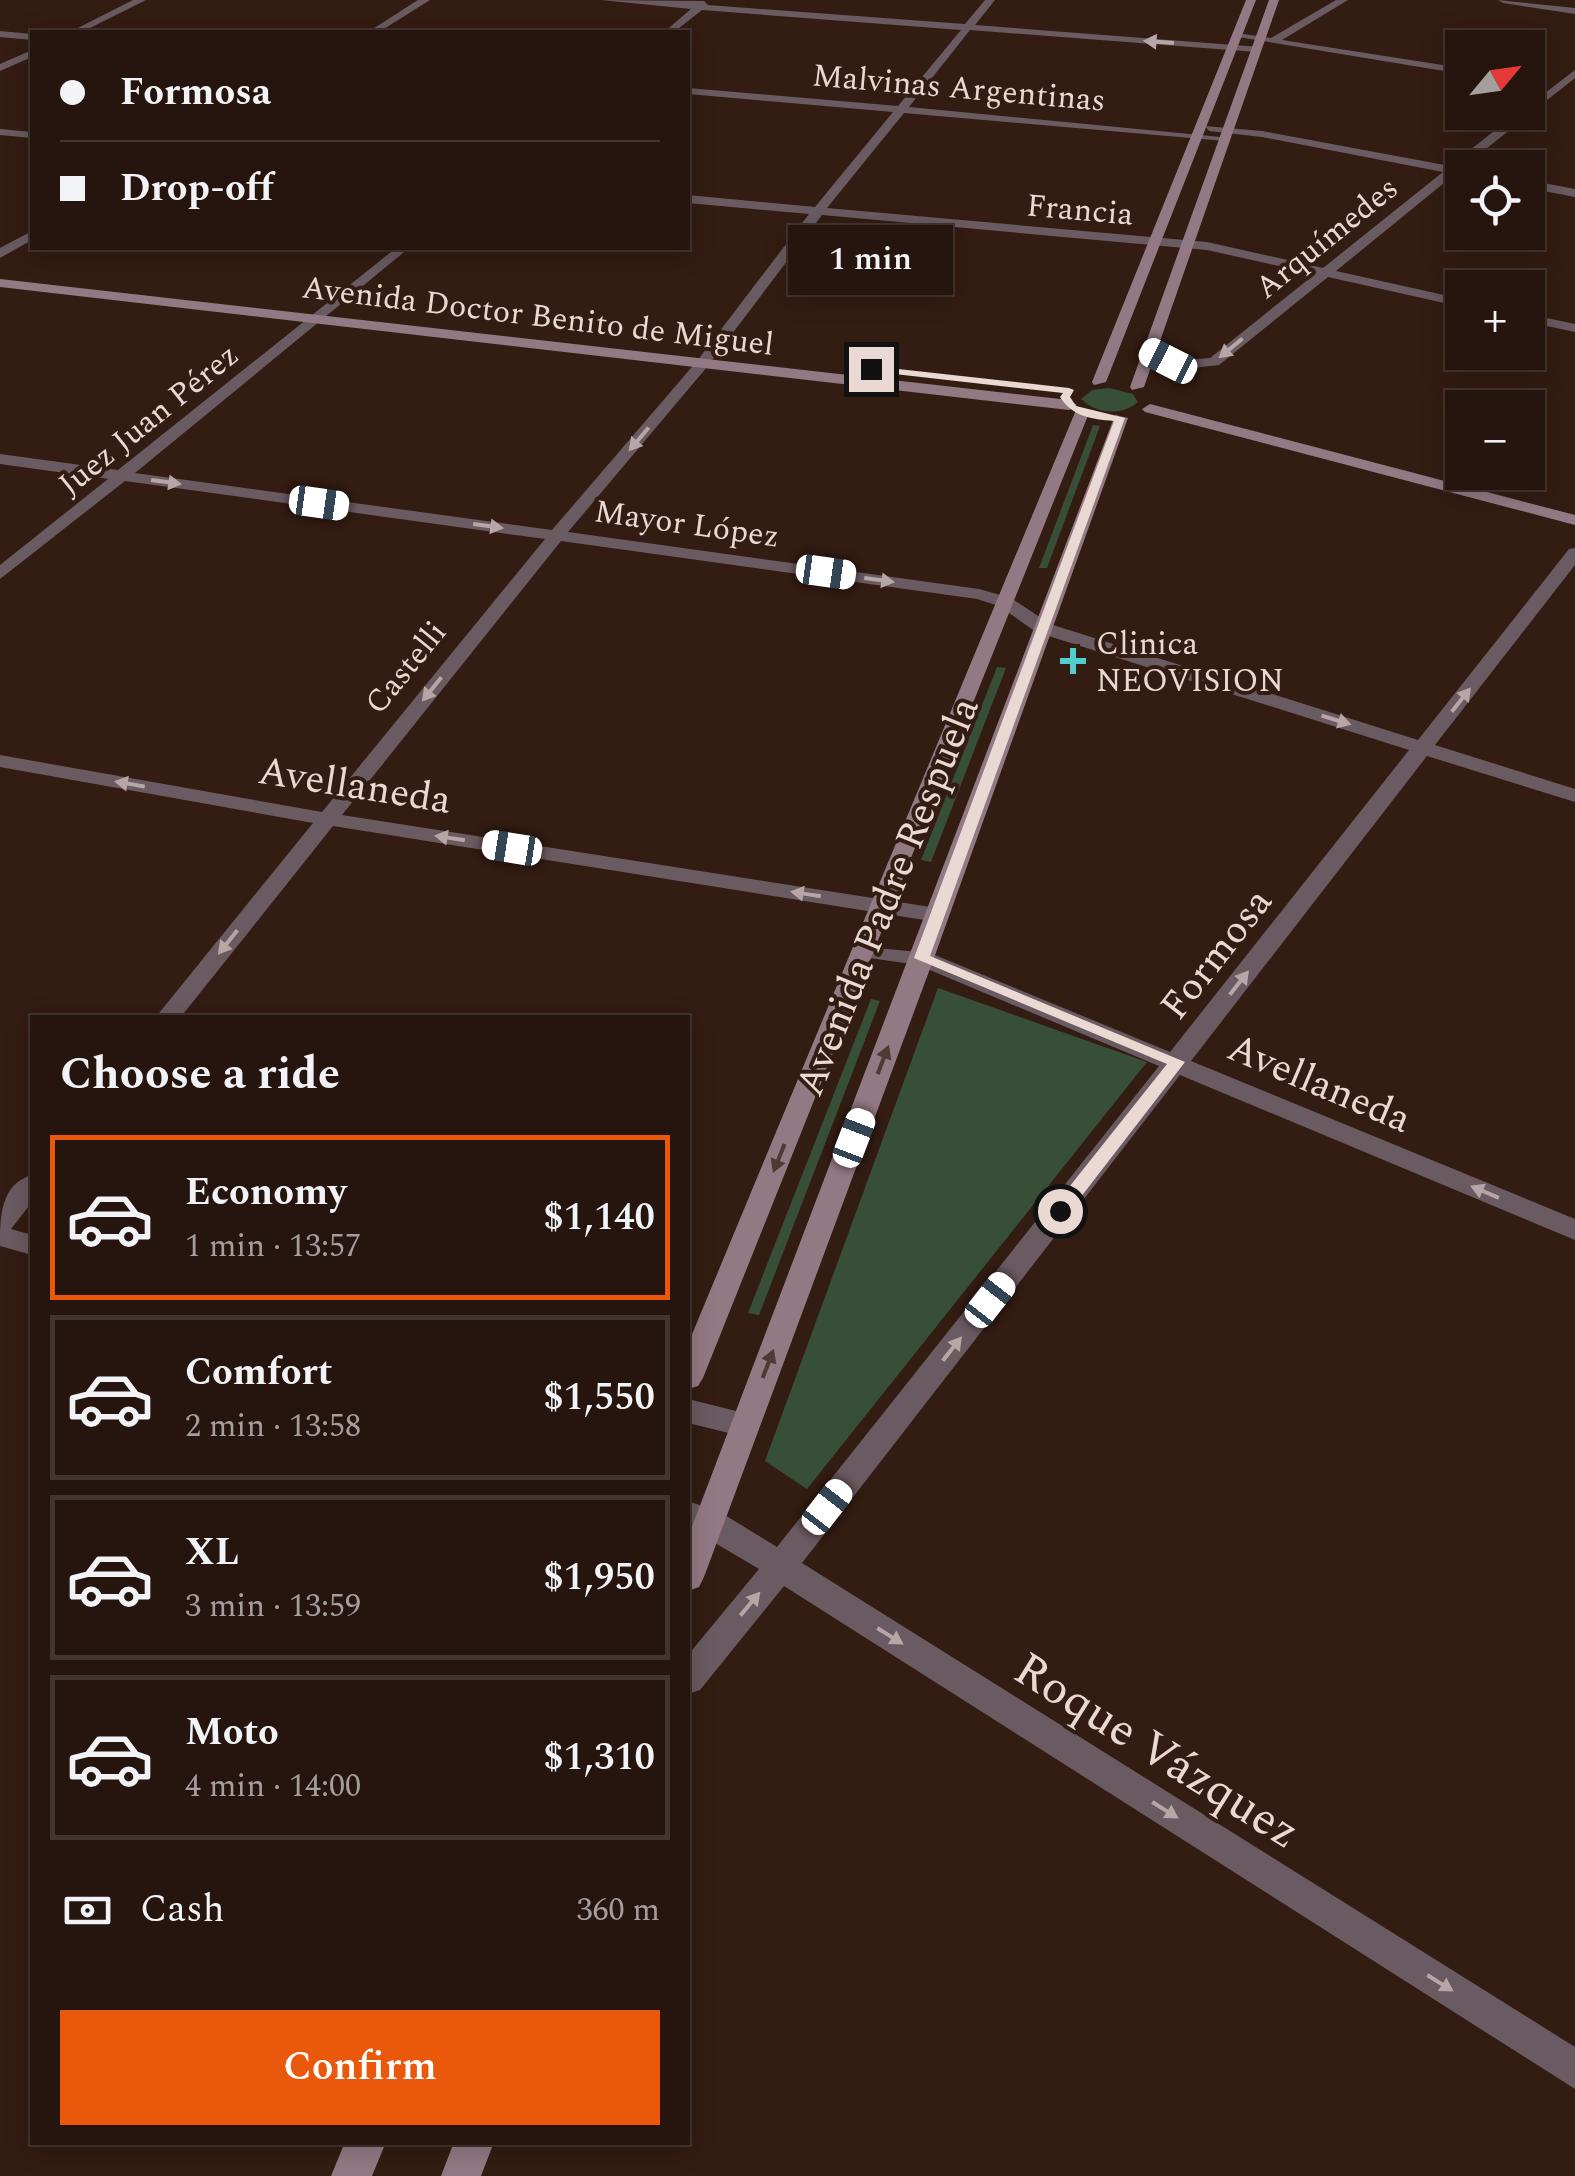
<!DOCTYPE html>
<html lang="en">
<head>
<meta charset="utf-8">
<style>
	body { margin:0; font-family:Spectral,serif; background:#2e1e17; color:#f1f3f6; height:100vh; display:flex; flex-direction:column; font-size:38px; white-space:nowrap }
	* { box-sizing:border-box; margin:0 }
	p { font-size:32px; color:#a49f9e }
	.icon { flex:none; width:55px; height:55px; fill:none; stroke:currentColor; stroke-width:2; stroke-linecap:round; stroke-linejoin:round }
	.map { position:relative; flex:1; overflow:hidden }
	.drawer { position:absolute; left:30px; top:1015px; width:660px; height:1130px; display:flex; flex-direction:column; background:#26150e; border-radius:0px; box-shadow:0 5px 25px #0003,0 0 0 2px #42342e }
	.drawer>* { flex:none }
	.hud { position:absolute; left:30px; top:30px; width:660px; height:220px; border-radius:0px; box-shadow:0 5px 25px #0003,0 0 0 2px #42342e; display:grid; align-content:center; height:220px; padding:0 30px; background:#26150e }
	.needle { width:65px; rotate:61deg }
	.tools { position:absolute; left:1445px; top:30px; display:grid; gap:20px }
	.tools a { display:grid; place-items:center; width:100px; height:100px; border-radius:0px; background:#26150e; box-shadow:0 5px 25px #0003,0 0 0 2px #42342e; font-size:50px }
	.end { position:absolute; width:45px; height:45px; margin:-22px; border:12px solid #ead9d2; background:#111; box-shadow:0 0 0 5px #111 }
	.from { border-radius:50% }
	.bubble { position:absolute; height:70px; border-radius:0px; background:#26150e; box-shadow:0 5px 25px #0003,0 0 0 2px #42342e; font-size:32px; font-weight:600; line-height:70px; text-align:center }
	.car { position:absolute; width:30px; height:60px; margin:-30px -15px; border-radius:12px; box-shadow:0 0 8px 2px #0007; background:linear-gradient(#fff 24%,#345 0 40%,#fff 0 76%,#345 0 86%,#fff 0) }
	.hud b { display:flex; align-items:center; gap:35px; height:95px; font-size:38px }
	.hud b+b { border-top:2px solid #42342e }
	.hud i { width:25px; height:25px; background:#f1f3f6 }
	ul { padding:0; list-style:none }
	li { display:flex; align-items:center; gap:30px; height:165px; margin:0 20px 15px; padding:0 10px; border:5px solid #42342e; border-radius:0px }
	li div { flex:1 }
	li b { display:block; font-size:38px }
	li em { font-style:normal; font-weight:600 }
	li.current { border-color:#ea580c }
	li>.icon { width:90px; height:90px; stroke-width:1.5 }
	h2 { padding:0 30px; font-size:45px; line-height:120px }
	.pay { display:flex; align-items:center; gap:25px; height:110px; padding:0 30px; font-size:38px }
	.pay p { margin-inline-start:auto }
	.primary-button { display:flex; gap:20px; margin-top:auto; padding:20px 30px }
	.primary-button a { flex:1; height:115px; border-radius:0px; background:#ea580c; color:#fff; font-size:40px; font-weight:600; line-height:115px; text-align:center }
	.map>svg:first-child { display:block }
</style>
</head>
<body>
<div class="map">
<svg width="1575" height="2176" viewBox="0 0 1575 2176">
	<rect width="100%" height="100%" fill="#331c12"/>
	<!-- green -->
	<path fill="#384f37" d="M1109 388 1133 394 1138 402C1122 416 1096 414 1081 399L1092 390Z
		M1093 425 1100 426 1047 568H1039Z
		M997 667 1006 668 931 862 921 860Z
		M938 988 1147 1062 807 1489 765 1461Z
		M871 999 880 1001 759 1315 748 1313Z"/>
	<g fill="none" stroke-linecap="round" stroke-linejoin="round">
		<!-- minor -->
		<path fill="#6a5a61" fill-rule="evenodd" d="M133 0H146L82 32H70Z
			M418 0H430L379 32H368Z
			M601 0 704 1 708 5 965 24 985 0H995L975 25 1260 47 1256 52 970 30 909 107 1231 138 1225 141 904 113 827 208 1207 242 1323 268 1443 172 1262 137 1209 131 1205 126 1262 131 1450 166 1518 112H1528V106L1575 70V78L1462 168V175L1455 174 1336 271 1462 299V307L1328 277 1219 365 1183 369 1142 352 1149 348 1184 360 1210 358 1315 274 1207 250 822 215 707 367 568 532 979 589 1011 598 1050 624 1418 740 1569 549 1575 548V565L1435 745 1575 789V802L1427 756 1191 1061 1575 1219V1240L1180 1075 802 1563 1575 2047V2089L784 1586 700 1690 688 1694V1655L759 1569 688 1527V1501L720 1512 777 1547 1159 1066 918 965 856 956 852 951 856 946 930 953 1170 1052 1409 750 1036 632 999 606 977 599 561 541 342 815 937 908 945 910 948 915 945 920 937 922 333 826 180 1018H155L313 823 0 767V755L322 812 545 539 125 481 0 579V565L108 479 0 464V454L118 470 396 248H409L135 473 552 530 697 361 809 214 688 203V195L815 207 893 112 688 94V88L898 106 961 30 702 10 674 32H664L691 9Z
			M1336 0H1348L1282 40 1462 68V74L1232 36 1237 33 1271 38Z
			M1498 0 1575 8V14L1503 3Z
			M0 31 32 34V40L0 37Z
			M32 50V57L0 71V64Z
			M0 129 32 132V138L0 135Z
			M1528 180 1575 189V197L1528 188Z
			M32 231V240L0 258V248Z
			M1528 314 1575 324V332L1528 322Z
			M32 1175V1202L11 1229 32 1235V1255L0 1246C0 1218 0 1184 32 1175Z
			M688 1399 756 1416 760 1425 756 1434 745 1437 688 1423Z"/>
		<!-- secondary -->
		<path fill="#937984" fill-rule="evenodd" d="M1246 0H1256L1106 382 1094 385 1092 382Z
			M1269 0H1279L1144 387 1132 390 1130 387Z
			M0 279 1069 400 1077 405 1069 410 0 287Z
			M1150 404 1575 515V525L1145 412 1142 409Z
			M1076 410 1089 413 703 1378 698 1386 688 1389V1344Z
			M1115 415 1128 418 934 958 704 1577 699 1587 688 1591V1537Z
			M345 2142H386L372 2176H331Z
			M454 2142H494L481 2176H441Z"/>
	</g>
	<!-- one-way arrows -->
	<defs><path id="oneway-solid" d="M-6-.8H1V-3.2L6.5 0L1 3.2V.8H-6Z" transform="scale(2.5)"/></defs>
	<g fill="#b7a6a5">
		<use href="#oneway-solid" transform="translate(1159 42) rotate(-176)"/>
		<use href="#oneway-solid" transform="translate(1231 348) rotate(141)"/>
		<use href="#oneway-solid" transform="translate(639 439) rotate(130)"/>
		<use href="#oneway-solid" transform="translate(166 482) rotate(8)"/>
		<use href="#oneway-solid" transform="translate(488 526) rotate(8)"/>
		<use href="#oneway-solid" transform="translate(879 580) rotate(8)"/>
		<use href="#oneway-solid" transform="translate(432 689) rotate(129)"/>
		<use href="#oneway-solid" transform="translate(1461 700) rotate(-52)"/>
		<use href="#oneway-solid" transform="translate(1336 720) rotate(17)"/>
		<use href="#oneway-solid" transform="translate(130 784) rotate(-170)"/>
		<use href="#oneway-solid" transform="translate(450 838) rotate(-171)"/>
		<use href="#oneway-solid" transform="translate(806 894) rotate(-171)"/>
		<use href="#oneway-solid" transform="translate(228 942) rotate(129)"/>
		<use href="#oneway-solid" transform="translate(1239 983) rotate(-52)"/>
		<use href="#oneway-solid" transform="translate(1485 1192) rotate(-157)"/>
		<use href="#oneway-solid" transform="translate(952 1349) rotate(-52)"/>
		<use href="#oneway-solid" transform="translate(750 1604) rotate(-50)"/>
		<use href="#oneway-solid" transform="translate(890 1636) rotate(32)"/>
		<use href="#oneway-solid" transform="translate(1165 1810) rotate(32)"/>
		<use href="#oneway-solid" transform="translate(1440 1983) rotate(32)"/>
	</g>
	<g fill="#503834">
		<use href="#oneway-solid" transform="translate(883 1060) rotate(-69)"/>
		<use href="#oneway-solid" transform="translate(779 1158) rotate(112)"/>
		<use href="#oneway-solid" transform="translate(768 1364) rotate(-69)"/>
	</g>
	<!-- route -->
	<path fill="#ead9d2" d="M871 366 1069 388 1074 390 1070 397 1076 406 1125 418 930 956 1185 1062 1067 1215 1060 1217 1052 1211 1054 1206 1167 1064 914 958 1114 421C1091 419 1073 417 1060 397L1063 393 868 371Z"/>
	<!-- markers -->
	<path fill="#52cdcd" stroke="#331c12" stroke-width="4" d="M1068 646h10v10h10v10h-10v10h-10v-10h-10v-10h10z"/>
	<g text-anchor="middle" stroke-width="8" stroke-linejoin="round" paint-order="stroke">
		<!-- far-street labels -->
		<g font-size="32" fill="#ead9d2" stroke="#331c12">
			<text transform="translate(959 87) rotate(5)" y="11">Malvinas Argentinas</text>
			<text transform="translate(1080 209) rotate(5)" y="11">Francia</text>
			<text transform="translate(1326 237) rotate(-39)" y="11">Arquímedes</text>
			<text transform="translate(538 315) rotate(7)" y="11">Avenida Doctor Benito de Miguel</text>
			<text transform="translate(148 419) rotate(-39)" y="11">Juez Juan Pérez</text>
			<text transform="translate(687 523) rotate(8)" y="11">Mayor López</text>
			<text transform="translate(405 667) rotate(-51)" y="11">Castelli</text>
		</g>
		<!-- far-poi labels -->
		<g font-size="32" fill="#ead9d2" stroke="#331c12" text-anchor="start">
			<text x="1096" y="654">Clinica<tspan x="1096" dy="37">NEOVISION</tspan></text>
		</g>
		<!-- street labels -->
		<g font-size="40" fill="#ead9d2" stroke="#331c12">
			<text transform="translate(355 784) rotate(9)" y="14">Avellaneda</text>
			<text transform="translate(886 896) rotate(-68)" y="14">Avenida Padre Respuela</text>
			<text transform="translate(1215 953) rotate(-52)" y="14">Formosa</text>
			<text transform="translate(1320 1082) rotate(23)" y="14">Avellaneda</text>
		</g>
		<!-- near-street labels -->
		<g font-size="48" fill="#ead9d2" stroke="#331c12">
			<text transform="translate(1158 1749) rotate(32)" y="17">Roque Vázquez</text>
		</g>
	</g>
</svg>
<div class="tools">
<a><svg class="needle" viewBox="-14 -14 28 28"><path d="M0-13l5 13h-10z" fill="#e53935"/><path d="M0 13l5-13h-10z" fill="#a49f9e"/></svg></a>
<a><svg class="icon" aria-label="locate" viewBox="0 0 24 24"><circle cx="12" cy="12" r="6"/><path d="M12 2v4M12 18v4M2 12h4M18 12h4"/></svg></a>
<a>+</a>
<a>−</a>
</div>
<i class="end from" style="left:1060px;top:1211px"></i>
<i class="end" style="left:871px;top:369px"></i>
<div class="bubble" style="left:788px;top:225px;width:165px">1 min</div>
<i class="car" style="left:1168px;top:361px;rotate:297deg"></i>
<i class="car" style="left:319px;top:503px;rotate:98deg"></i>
<i class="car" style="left:826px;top:572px;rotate:98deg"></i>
<i class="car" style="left:512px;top:848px;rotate:279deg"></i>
<i class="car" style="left:854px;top:1138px;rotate:21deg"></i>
<i class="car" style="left:990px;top:1300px;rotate:38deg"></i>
<i class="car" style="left:827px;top:1507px;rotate:38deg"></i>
<div class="hud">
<b><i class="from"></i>Formosa</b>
<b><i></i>Drop-off</b>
</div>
<section class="drawer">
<h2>Choose a ride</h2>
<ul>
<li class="current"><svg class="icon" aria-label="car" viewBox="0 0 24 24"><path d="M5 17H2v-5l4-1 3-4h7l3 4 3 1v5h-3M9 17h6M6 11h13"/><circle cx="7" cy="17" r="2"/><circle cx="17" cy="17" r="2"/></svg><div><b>Economy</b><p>1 min · 13:57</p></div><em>$1,140</em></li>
<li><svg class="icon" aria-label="car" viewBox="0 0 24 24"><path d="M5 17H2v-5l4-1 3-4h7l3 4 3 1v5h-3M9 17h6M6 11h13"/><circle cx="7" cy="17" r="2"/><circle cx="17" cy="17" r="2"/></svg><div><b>Comfort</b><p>2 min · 13:58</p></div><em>$1,550</em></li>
<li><svg class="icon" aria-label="car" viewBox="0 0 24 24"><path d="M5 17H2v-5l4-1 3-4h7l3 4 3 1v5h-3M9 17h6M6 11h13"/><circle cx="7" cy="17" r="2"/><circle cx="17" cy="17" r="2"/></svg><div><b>XL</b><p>3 min · 13:59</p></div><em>$1,950</em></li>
<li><svg class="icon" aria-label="car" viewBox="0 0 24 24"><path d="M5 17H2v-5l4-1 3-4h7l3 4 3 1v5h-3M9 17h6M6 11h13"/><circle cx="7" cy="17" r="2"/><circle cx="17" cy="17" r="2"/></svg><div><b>Moto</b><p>4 min · 14:00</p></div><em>$1,310</em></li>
</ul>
<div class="pay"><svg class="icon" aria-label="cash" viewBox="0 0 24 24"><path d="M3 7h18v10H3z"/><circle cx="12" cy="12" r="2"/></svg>Cash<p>360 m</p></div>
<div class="primary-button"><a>Confirm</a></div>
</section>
</div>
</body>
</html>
